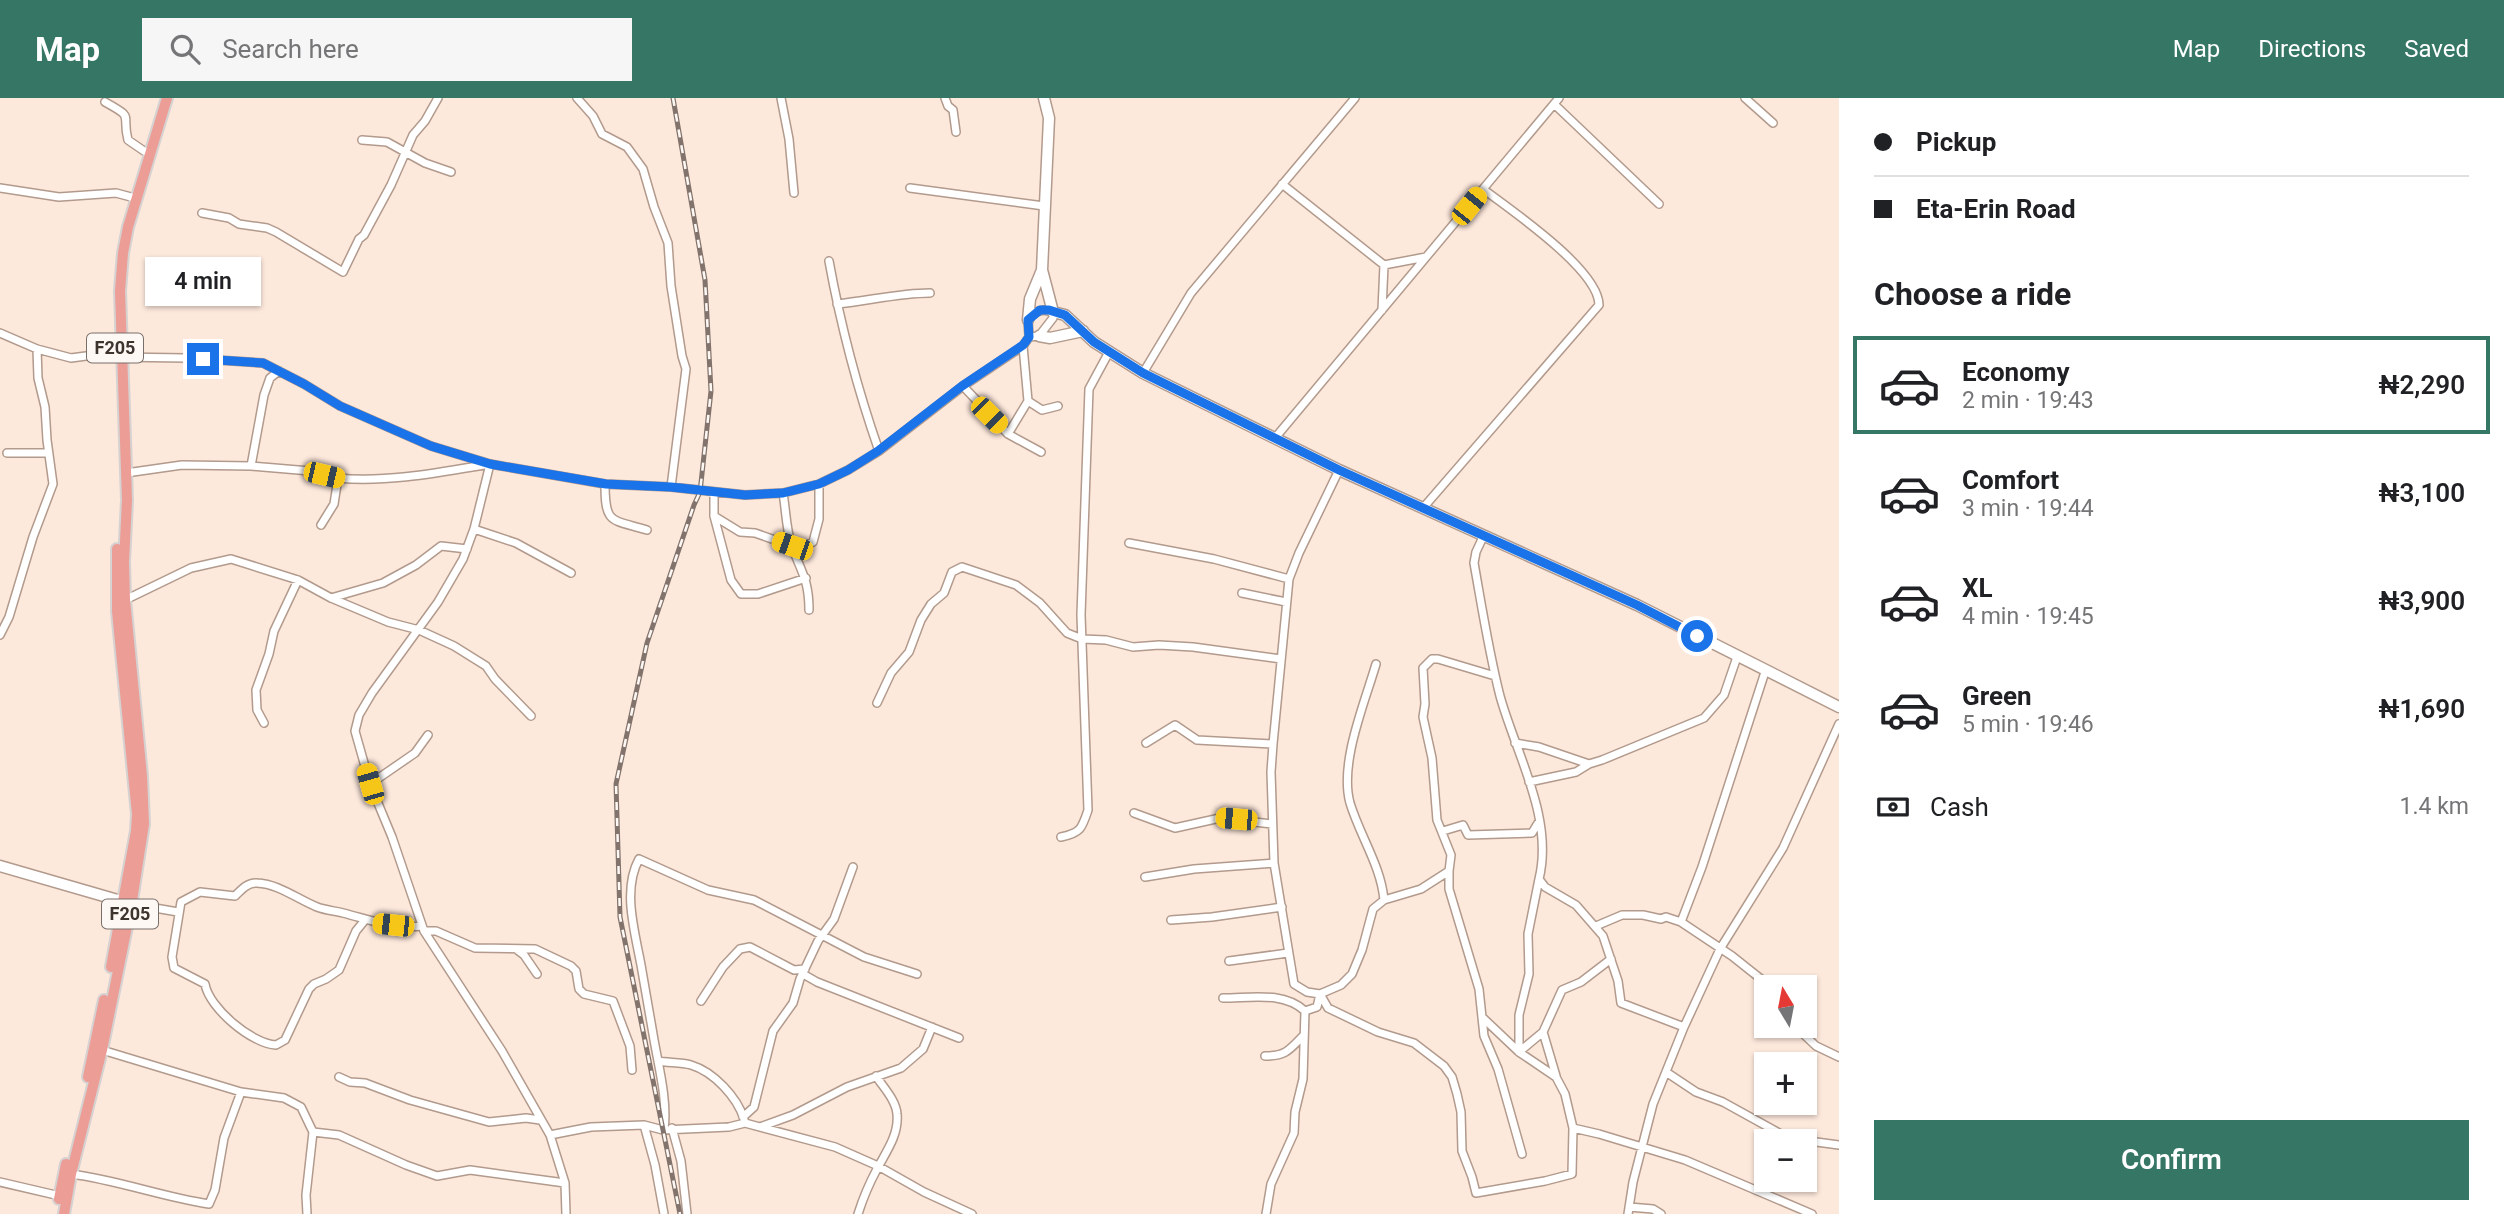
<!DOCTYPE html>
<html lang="en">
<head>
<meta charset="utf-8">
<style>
	body { margin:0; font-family:Roboto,sans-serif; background:#f6f6f6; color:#202124; height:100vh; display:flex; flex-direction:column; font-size:26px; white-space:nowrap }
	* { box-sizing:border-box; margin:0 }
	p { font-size:23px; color:#757577 }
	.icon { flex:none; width:38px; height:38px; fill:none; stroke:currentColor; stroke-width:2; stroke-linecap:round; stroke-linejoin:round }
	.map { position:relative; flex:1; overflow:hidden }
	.drawer { display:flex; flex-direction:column; background:#fff; width:665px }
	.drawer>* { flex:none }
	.guide { display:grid; align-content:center; height:154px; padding:0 35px; background:#fff }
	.needle { width:46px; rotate:350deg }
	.buttons { position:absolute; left:1754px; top:877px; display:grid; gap:14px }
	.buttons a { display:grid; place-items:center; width:63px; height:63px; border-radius:0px; background:#fff; box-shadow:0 2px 5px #0004; font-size:35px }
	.end { position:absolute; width:32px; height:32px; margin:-16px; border:9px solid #1a73e8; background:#fff; box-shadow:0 0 0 4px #fff }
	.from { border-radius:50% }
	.bubble { position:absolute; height:49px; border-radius:0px; background:#fff; box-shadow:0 2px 5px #0004; font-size:23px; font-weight:600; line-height:49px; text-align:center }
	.car { position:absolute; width:21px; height:42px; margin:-21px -10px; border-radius:9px; box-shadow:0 0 5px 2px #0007; background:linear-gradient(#f5c518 24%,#345 0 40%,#f5c518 0 76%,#345 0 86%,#f5c518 0) }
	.guide b { display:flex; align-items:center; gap:24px; height:66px; font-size:26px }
	.guide b+b { border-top:2px solid #e0e0e0 }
	.guide i { width:18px; height:18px; background:#202124 }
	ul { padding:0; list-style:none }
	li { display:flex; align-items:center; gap:21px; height:98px; margin:0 14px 10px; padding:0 21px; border:4px solid transparent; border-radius:0px }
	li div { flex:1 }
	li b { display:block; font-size:26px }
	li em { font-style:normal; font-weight:600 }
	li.active { border-color:#357665 }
	li>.icon { width:63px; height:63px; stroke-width:1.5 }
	h2 { padding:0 35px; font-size:32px; line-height:84px }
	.pay { display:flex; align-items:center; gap:18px; height:77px; padding:0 35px; font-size:26px }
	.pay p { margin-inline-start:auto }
	.button { display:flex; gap:14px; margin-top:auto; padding:14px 35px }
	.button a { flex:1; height:80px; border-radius:0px; background:#357665; color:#fff; font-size:28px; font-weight:600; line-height:80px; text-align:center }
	header { display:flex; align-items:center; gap:42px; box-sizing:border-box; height:98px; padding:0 35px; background:#357665; color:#fff }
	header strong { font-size:33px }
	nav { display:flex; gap:38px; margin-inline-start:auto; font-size:24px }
	.search { width:490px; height:63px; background:#f6f6f6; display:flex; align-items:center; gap:18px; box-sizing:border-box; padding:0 24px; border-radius:0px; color:#757577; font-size:26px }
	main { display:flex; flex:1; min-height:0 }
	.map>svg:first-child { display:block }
</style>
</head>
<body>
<header>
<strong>Map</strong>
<div class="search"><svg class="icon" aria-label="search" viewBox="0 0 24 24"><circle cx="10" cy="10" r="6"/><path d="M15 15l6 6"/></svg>Search here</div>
<nav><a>Map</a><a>Directions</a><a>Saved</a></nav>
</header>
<main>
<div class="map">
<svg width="1839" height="1116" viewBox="0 0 1839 1116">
	<rect width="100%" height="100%" fill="#fde8dc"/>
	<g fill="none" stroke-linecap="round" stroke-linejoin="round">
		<defs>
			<path id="street" d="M577 0 593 18 602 36 627 49 643 71 654 109 668 145 671 188 682 258 686 271 671 389
				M781 0 789 41 794 95
				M945 0 948 8 953 12 956 34
				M1745 0 1773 25
				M105 4C136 21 121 15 128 42L144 53
				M1554 6 1659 106
				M362 42 387 44 425 65 451 74
				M1282 86 1384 167 1426 159
				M0 90 59 99 116 95 131 99
				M910 90 1044 108
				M202 115 229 120 239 126 267 130 276 134 343 174 359 141 364 137 391 87 413 37 425 23 438 0
				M829 163C841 229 857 290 879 353
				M837 206C868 203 899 195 930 195
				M1044 212 1053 214V220L1039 238 1029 239 1028 222 1035 214Z
				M1382 212 1384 167
				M0 235 37 251 71 260 101 256 115 259 186 260 263 265 304 286 340 308 431 348 490 366 605 386 671 389 745 397 783 395 819 386 848 372 879 353 963 288 1023 248 1029 239
				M1143 275 1191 195 1355 0
				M963 288 1008 336 1041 354
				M1028 303 1042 312 1058 308
				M1008 336 1028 303 1023 248
				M1275 340 1559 0
				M7 355H48
				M251 368 264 297 270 280 279 273
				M1339 372 1299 455 1289 481 1273 646 1271 674 1274 765 1294 886 1307 894 1320 896 1328 910 1378 934 1414 945 1444 968 1452 979 1457 996 1461 1014 1462 1053 1472 1079 1476 1095 1545 1083 1572 1076 1573 1030 1565 996 1556 979 1519 954 1482 919
				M126 375 182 367 251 368 310 373 338 380
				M605 386C605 427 611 421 647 432
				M714 395V418L731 482 741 496H758L806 480
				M783 395C786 412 786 432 792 449 802 475 809 483 809 512
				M1423 410 1599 207C1599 172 1511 112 1483 91
				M714 418 740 434 755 435 792 448 807 447 813 444 819 421V386
				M321 427 334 406 338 380C386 385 442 374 490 366L474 431 463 461 438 504 372 595 359 617 355 633 370 686 392 739 424 833 502 953 550 1037 565 1085 566 1116
				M474 431 516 445 571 475
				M1483 439 1476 454 1474 465C1482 510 1489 555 1500 598 1516 656 1554 720 1539 781L1545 789 1576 807 1603 838 1618 883 1621 905 1684 929
				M1129 445 1214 461 1289 481
				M1242 495 1286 504
				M331 500 383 485 416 467 441 448 467 451
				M125 502 191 470 231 461 298 482 331 500 388 524 419 532 454 548 486 568 495 581 531 618
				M0 537 9 519 33 439 53 386 47 342 45 309 38 280 37 251
				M1376 566C1365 604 1339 665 1350 705 1360 738 1381 768 1384 802
				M1765 574 1702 769 1681 824 1732 858 1771 889
				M877 605 891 575 909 554 921 522 931 506 944 495 952 474 962 469 1016 487 1040 505 1067 535 1082 541 1106 542 1133 549 1159 547 1193 549 1281 561
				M264 625 257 612 256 592 269 556 274 533 298 482
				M1146 645 1175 627 1197 642 1273 646
				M1515 645 1539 649 1589 666 1602 662 1704 620 1724 597 1737 559
				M1529 684 1576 674 1589 666
				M370 686 415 655 428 637
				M1134 715 1175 730 1220 720 1272 726
				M1443 733 1463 727 1468 737 1532 735 1538 725
				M1061 739C1081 735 1082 730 1088 712L1081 517 1089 291 1109 254
				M1449 773V791L1479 891 1484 938 1498 971 1522 1056
				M1145 779 1194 771 1274 765
				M1539 781 1528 836 1529 876 1519 917V954L1543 934
				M132 806 178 814
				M365 822 356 833 339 872 326 881 314 886 309 891 285 942 276 947C252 946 209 910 205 886L174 870 172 859 181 804 200 794 235 798C241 792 248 784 257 785 279 786 297 801 317 809 325 812 335 813 343 815 371 822 392 831 422 828
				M1171 822 1212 819 1282 809
				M1596 828 1622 817H1643L1661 821 1666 819 1681 824
				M424 833H436L475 850 535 851 571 868 576 873 579 891 584 896 613 903 630 948 632 972
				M516 851 524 857 537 876
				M1229 863 1288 855
				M803 876 817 884 959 940
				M1223 900C1251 900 1283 893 1305 913L1317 909 1320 896 1341 887 1352 876 1362 852 1373 811 1384 802 1421 791 1449 773 1451 757 1437 722 1432 660 1423 619 1425 606 1423 570 1432 561H1438L1495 578
				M701 903 723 869 740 851 750 849 794 872 805 871
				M1795 928 1816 948 1839 959
				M102 952 241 994 284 1000 301 1009 313 1034 306 1097 307 1116
				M1265 958C1286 958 1289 952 1303 938
				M658 963C668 965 681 964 691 967 714 974 737 999 744 1021
				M1666 974 1696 994 1723 1004 1779 1035 1798 1043
				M1556 978 1543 934 1562 892 1581 884 1611 861
				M339 979 350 984 365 985 410 1002 489 1024 526 1020 540 1022
				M743 1019 754 1009 773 933 793 905 800 881 818 843 834 821 853 769
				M644 1027 655 1067 664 1116
				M760 1029 793 1017 847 989 901 970 923 951 932 929
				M672 1030 681 1063 687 1116
				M1573 1030 1599 1036 1685 1062 1812 1116
				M664 1032C668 1001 658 967 653 936 649 913 645 890 641 867 635 834 622 792 639 761L708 792 754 802 864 859 917 876
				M313 1034 339 1037 406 1067 437 1078 470 1072 565 1085
				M550 1037 591 1029 644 1027 663 1032 729 1029 745 1025 835 1049 878 1068 924 1094 972 1116
				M1804 1044 1809 1043 1839 1047
				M71 1076C118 1082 162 1099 209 1106L215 1092 224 1040 241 994
				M0 1084 60 1098
				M1629 1109 1653 1111 1661 1116
				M858 1116C863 1100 869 1086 877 1071 886 1054 899 1037 897 1016 896 1002 883 989 876 978
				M1266 1116 1271 1086 1294 1035 1295 1014 1303 981 1305 913
				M1628 1116 1633 1084 1653 1006 1684 929 1720 851 1783 750 1839 626"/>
			<path id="secondary" d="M1044 0 1049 20 1042 172 1053 214 1065 217 1094 244 1143 275 1339 372 1637 507 1839 609
				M1028 222 1030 201 1042 172
				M1039 238 1050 240 1083 233
				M0 768 128 805"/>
			<path id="primary" d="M111 869 136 733 137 716 117 513V451
				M88 979 104 902
				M59 1101 66 1066
				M64 1116 71 1076 102 952 131 809 144 726 142 678 125 502 124 464 127 402 120 193 123 155 128 129 167 0"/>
		</defs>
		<!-- street casing -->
		<use href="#street" stroke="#b29a8c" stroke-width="10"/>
		<!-- secondary casing -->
		<use href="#secondary" stroke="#b29a8c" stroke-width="13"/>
		<!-- primary casing -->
		<use href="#primary" stroke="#d5d2d1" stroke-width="14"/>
		<!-- street -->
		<use href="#street" stroke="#fff" stroke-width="7"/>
		<!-- secondary -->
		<use href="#secondary" stroke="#fff" stroke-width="10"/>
		<!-- primary -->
		<use href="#primary" stroke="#ec9d96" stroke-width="10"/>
		<defs>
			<path id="rail" d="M673 0 705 182 711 293 700 394 694 407 647 545 616 686 620 819 680 1116"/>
		</defs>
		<!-- rail casing -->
		<use href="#rail" stroke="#82746c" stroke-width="5"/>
		<!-- rail -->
		<use href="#rail" stroke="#fef8f5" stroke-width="2.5" stroke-dasharray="8" stroke-linecap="butt"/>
	</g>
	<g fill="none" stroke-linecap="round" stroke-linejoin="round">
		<!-- route -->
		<path stroke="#1a73e8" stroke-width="9" d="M203 261 263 265 304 286 340 308 431 348 490 366 606 386 671 389 745 397 783 395 819 386 848 372 878 353 962 288 1023 247 1029 239 1028 222 1040 212H1049L1065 217 1094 244 1143 275 1339 372 1637 507 1697 538"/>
	</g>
	<g text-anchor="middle" stroke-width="5" stroke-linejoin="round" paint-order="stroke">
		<!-- shield labels -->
		<g fill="#fef8f5" stroke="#786f6a" stroke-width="2">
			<rect x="87" y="235.5" width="56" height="29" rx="5"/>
			<rect x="102" y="801.5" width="56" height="29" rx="5"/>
		</g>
		<g font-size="18" font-weight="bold" fill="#3e342e">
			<text x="115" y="256">F205</text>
			<text x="130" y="822">F205</text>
		</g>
	</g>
</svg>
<div class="buttons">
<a><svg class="needle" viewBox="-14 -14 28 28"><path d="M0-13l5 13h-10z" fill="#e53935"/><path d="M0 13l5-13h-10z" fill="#757577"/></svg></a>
<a>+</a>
<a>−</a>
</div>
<i class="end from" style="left:1697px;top:538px"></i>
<i class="end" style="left:203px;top:261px"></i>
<div class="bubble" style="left:145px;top:159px;width:116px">4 min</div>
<i class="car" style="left:1469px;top:108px;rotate:39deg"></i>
<i class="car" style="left:989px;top:317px;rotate:135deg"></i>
<i class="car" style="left:324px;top:377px;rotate:103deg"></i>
<i class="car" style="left:792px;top:448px;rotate:289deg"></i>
<i class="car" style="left:370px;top:686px;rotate:344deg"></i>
<i class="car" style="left:1236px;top:721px;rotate:275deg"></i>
<i class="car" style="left:393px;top:827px;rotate:276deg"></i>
</div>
<section class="drawer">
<div class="guide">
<b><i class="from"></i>Pickup</b>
<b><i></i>Eta-Erin Road</b>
</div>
<h2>Choose a ride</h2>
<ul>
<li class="active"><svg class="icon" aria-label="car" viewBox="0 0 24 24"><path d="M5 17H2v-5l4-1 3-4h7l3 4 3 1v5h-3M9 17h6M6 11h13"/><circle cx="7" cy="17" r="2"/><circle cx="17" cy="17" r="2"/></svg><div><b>Economy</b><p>2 min · 19:43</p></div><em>₦2,290</em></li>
<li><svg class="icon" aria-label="car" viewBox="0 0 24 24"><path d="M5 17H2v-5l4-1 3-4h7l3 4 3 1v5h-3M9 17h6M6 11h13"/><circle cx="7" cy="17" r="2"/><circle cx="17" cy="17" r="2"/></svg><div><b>Comfort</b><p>3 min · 19:44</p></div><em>₦3,100</em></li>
<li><svg class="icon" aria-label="car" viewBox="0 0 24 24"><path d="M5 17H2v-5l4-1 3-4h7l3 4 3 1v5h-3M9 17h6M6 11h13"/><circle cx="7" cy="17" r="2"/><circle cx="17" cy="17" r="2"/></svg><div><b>XL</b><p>4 min · 19:45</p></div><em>₦3,900</em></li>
<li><svg class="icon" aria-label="car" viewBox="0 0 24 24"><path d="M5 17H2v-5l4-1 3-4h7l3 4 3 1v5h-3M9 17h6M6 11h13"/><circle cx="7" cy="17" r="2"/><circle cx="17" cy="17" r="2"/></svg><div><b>Green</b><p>5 min · 19:46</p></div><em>₦1,690</em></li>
</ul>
<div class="pay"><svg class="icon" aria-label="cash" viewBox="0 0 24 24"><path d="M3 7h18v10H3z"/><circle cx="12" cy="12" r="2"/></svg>Cash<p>1.4 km</p></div>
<div class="button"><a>Confirm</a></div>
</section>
</main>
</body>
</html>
